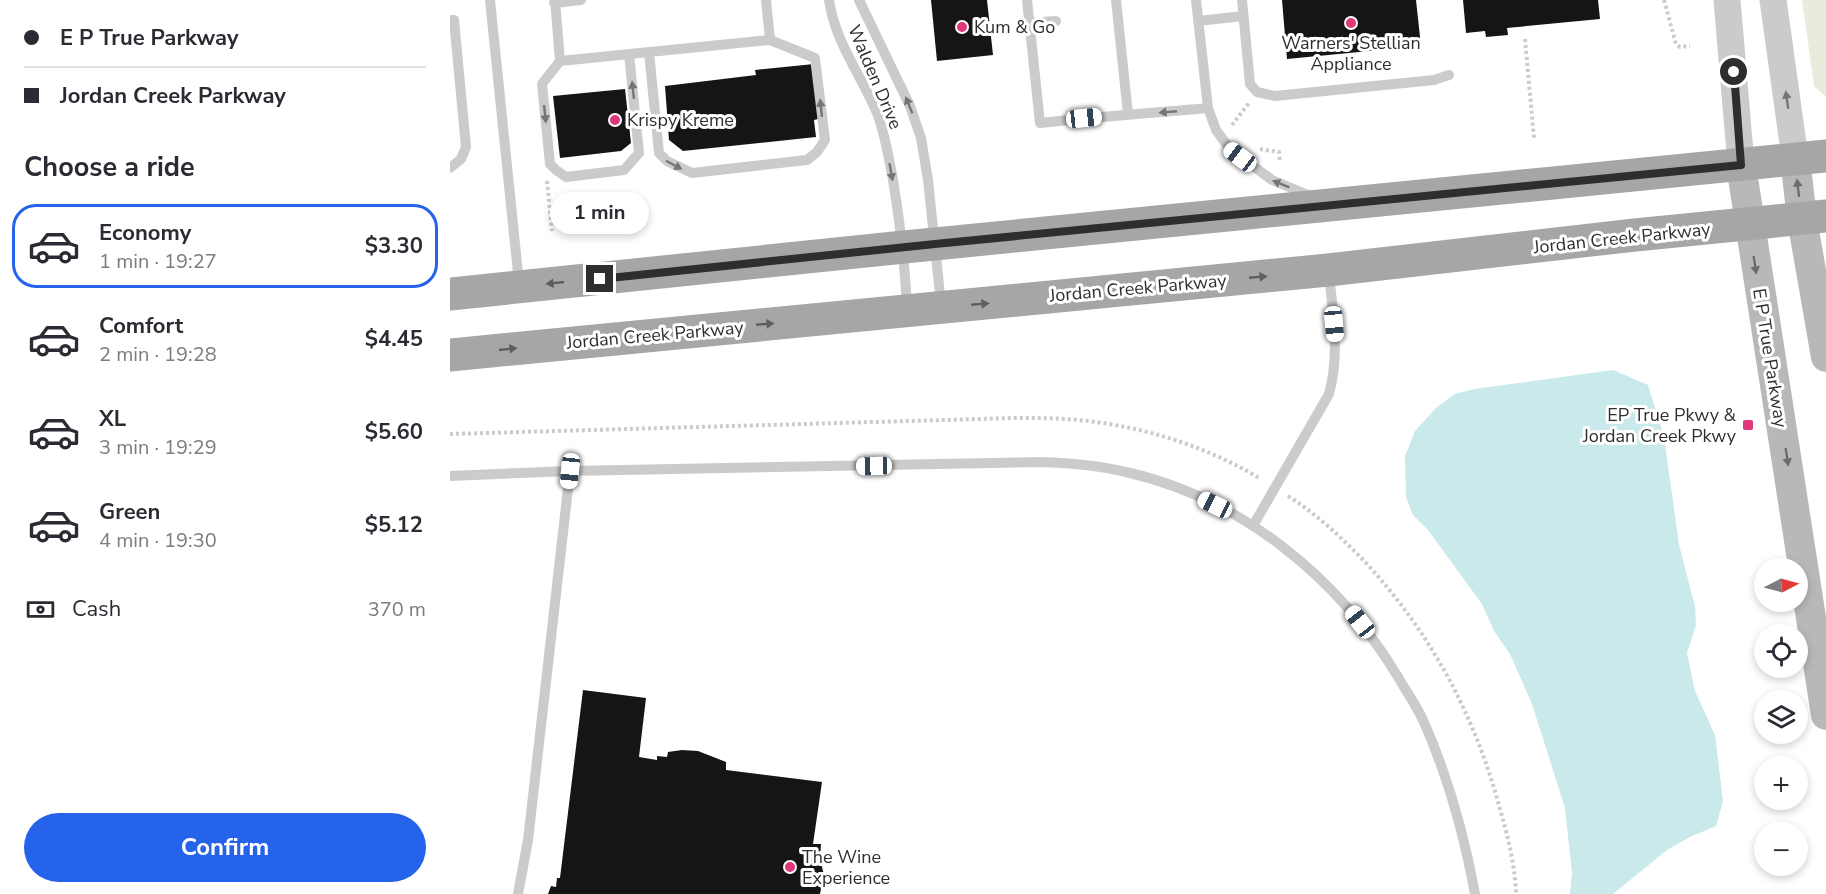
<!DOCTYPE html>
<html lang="en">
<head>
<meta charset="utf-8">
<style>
	body { margin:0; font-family:"Nunito Sans",sans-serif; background:#f7f7f7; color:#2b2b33; height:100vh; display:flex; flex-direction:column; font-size:22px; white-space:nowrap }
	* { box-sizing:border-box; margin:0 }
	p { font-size:20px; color:#7c7c81 }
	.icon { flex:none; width:33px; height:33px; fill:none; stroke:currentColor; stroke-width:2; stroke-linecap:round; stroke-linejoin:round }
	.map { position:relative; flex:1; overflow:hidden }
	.sheet { display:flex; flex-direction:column; background:#fff; width:450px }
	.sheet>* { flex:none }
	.banner { display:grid; align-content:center; height:132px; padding:0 24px; background:#fff }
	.needle { width:39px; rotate:84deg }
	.controls { position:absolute; left:1304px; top:558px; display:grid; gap:12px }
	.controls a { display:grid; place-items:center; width:54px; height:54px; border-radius:50%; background:#fff; box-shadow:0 3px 9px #0003; font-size:30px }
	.end { position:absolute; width:27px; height:27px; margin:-14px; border:8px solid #2e2e2e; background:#fff; box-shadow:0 0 0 3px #fff }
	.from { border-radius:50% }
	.bubble { position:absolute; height:42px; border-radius:21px; background:#fff; box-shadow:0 3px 9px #0003; font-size:20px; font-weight:700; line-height:42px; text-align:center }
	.car { position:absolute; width:18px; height:36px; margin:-18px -9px; border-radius:8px; box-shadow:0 0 4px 2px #0007; background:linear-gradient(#fff 24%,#345 0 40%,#fff 0 76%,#345 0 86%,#fff 0) }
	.banner b { display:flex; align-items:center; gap:21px; height:57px; font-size:22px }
	.banner b+b { border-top:2px solid #e1e1e2 }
	.banner i { width:15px; height:15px; background:#2b2b33 }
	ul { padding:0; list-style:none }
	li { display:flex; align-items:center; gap:18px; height:84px; margin:0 12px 9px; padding:0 12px; border:3px solid transparent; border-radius:24px }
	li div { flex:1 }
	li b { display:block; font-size:22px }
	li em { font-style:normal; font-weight:700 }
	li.on { border-color:#2563eb }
	li>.icon { width:54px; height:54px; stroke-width:1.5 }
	h2 { padding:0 24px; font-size:27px; line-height:72px }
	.pay { display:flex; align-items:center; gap:15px; height:66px; padding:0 24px; font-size:22px }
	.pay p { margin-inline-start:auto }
	.primary-button { display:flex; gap:12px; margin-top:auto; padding:12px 24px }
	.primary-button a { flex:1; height:69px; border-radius:36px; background:#2563eb; color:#fff; font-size:24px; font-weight:700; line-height:69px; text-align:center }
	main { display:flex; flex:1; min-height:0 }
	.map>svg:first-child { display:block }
</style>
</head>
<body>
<main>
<section class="sheet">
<div class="banner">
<b><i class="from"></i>E P True Parkway</b>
<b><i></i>Jordan Creek Parkway</b>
</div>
<h2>Choose a ride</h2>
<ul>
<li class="on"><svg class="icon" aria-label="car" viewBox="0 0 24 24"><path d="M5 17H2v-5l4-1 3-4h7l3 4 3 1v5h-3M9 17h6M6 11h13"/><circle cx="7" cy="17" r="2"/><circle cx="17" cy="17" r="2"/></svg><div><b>Economy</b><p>1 min · 19:27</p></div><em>$3.30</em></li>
<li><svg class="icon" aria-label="car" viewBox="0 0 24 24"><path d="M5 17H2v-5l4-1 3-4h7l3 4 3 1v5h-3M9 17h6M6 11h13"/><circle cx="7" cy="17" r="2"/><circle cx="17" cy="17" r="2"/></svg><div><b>Comfort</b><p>2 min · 19:28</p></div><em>$4.45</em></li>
<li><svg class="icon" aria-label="car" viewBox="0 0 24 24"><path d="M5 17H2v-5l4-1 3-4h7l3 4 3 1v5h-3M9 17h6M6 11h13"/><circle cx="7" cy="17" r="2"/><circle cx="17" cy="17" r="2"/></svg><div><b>XL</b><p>3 min · 19:29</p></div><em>$5.60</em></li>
<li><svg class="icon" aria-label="car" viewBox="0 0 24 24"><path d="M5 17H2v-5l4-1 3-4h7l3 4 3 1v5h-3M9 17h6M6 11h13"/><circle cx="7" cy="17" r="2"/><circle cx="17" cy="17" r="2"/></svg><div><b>Green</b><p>4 min · 19:30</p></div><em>$5.12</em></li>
</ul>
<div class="pay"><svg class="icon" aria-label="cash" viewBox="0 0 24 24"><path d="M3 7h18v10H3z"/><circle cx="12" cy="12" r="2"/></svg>Cash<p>370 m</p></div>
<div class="primary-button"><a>Confirm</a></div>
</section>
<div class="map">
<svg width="1376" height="894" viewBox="0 0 1376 894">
	<rect width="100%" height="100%" fill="#fff"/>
	<!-- green -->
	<path fill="#e9ebdc" d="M1352 0H1376V97L1364 86Z"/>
	<!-- water -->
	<path fill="#c9e9eb" d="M1163 370 1198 385 1214 437 1229 545 1245 606 1246 625 1237 653 1245 691 1265 735 1273 801 1266 826 1240 837 1217 850 1163 894H1120L1122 873 1115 808 1082 704 1060 654 1044 631 1032 604 978 530 963 515 956 497 955 456 965 431 987 407 1005 394 1024 389Z"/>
	<!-- building -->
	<path fill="#151515" d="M481 0H537L543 55 487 61Z
		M832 0H966L971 46 837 59Z
		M1013 0H1148L1150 19 1057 28 1058 35 1036 37 1035 31 1016 33Z
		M364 64 368 119 364 120 366 137 233 151 219 140 215 86 306 75 305 70Z
		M175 89 181 143 171 151 110 158 103 96Z
		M133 690 196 698 189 757 207 760V756L217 757 218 752 232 750 248 751 276 762V770L372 782 363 844H371L370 859 374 875 370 894H98L101 886 106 887 107 878H110Z"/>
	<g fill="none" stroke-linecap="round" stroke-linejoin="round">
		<!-- path -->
		<path stroke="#cbcbcb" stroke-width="4" stroke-dasharray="3 3" stroke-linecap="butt" d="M1214 0 1226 44 1230 47 1240 46
			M1075 39 1084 138
			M782 125 799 103
			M810 149 829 152 830 162
			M97 181 102 231
			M0 434 564 418C581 418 598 418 615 419 682 423 753 444 811 479
			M838 496C868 515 893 539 917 564 982 635 1025 716 1050 809 1058 837 1065 865 1066 894"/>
		<!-- service -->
		<path stroke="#cbcbcb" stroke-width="10" d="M40 0 69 283
			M105 0 110 61 320 40 316 0
			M379 0C385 42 411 75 427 113 435 134 439 158 443 180 450 223 455 264 457 307
			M409 0 460 106 471 138 478 180 491 304
			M577 0 590 123C646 117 702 113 758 108
			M666 0 678 114
			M746 0 758 108 766 130 780 149 822 180 863 197
			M792 0 800 84 807 92 825 96 984 80 999 75
			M104 3 131 0
			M0 20H4L16 147 11 159 0 168
			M748 21 793 16
			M579 23 606 21
			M199 52 209 153 217 161 242 173 357 160 367 152 375 140 365 58 320 40
			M110 61 92 84 100 164 106 170 116 177 174 170 189 153 179 54
			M0 476 120 471 591 462C620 463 648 465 676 472 791 498 888 577 948 677 956 691 966 705 973 720 998 776 1014 834 1025 894
			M804 524 879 394C890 354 883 314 879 274
			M68 894 78 840 120 471"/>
		<!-- tertiary -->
		<path stroke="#cbcbcb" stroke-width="27" d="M1277 0 1291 165
			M1323 0 1345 158"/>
		<!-- secondary -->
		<path stroke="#b8b8b8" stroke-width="30" d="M1345 158 1352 219 1376 357
			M1291 165 1376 715"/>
		<!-- primary -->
		<path stroke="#a6a6a6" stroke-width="33" d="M0 294 454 247 1376 156
			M0 355 878 270 1185 235 1376 216"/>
	</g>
	<!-- one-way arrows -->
	<defs><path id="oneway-solid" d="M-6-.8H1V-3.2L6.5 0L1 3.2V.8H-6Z" transform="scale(1.5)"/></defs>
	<g fill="#757575">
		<use href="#oneway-solid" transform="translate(183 90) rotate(-96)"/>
		<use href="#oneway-solid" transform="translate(1337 100) rotate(-98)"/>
		<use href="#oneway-solid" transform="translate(459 105) rotate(-112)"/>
		<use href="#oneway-solid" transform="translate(371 108) rotate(-96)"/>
		<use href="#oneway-solid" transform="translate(718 112) rotate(175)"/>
		<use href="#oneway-solid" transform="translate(95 114) rotate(84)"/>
		<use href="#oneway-solid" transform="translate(224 165) rotate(28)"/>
		<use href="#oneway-solid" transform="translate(441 172) rotate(80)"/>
		<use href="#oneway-solid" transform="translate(831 184) rotate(-158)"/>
	</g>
	<g fill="#6c6c6c">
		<use href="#oneway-solid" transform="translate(1348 188) rotate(-97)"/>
		<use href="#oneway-solid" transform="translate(1305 265) rotate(81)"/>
		<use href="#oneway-solid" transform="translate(1337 457) rotate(81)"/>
	</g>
	<g fill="#5e5e5e">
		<use href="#oneway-solid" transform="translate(808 277) rotate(-5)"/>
		<use href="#oneway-solid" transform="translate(105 283) rotate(174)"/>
		<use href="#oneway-solid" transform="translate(530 304) rotate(-5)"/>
		<use href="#oneway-solid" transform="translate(315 324) rotate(-5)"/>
		<use href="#oneway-solid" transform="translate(58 349) rotate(-6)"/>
	</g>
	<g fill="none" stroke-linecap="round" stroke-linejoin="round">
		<!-- route -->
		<path stroke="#2e2e2e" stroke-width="8" d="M150 279 485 244 1291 165 1284 72"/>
	</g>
	<!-- markers -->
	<g fill="#e0367a" stroke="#fff" stroke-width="2">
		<circle cx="901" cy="23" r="6"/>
		<circle cx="512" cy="27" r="6"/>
		<circle cx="165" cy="120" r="6"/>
		<rect x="1292" y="419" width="12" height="12" rx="3"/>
		<circle cx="340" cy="867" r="6"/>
	</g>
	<g text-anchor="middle" stroke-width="6" stroke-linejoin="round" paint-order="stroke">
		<!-- poi labels -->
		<g font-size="18" fill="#2e2e2e" stroke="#fff" text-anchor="start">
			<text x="524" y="33">Kum &amp; Go</text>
			<text x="901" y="49" text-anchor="middle">Warners' Stellian<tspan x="901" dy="21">Appliance</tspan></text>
			<text x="177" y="126">Krispy Kreme</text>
			<text x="1286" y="421" text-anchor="end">EP True Pkwy &amp;<tspan x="1286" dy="21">Jordan Creek Pkwy</tspan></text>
			<text x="352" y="863">The Wine<tspan x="352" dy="21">Experience</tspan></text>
		</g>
		<!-- street labels -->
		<g font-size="18" fill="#2e2e2e" stroke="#fff">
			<text transform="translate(425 77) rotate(67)" y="6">Walden Drive</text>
			<text transform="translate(1172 238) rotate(-6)" y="6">Jordan Creek Parkway</text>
			<text transform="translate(688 288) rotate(-5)" y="6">Jordan Creek Parkway</text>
			<text transform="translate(205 335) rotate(-5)" y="6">Jordan Creek Parkway</text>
			<text transform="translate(1320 358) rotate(81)" y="6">E P True Parkway</text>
		</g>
	</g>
</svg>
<div class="controls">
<a><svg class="needle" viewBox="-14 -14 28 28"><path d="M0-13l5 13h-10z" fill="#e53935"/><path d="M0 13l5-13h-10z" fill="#7c7c81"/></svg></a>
<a><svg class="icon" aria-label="locate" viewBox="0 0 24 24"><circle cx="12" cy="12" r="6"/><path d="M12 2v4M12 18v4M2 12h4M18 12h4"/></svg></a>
<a><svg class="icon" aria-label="layers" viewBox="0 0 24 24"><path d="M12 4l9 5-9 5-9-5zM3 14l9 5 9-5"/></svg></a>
<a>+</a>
<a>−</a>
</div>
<i class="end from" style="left:1284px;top:72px"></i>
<i class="end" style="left:150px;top:279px"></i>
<div class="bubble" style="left:100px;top:192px;width:99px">1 min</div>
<i class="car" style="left:634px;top:118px;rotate:84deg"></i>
<i class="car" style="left:790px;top:157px;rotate:307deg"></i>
<i class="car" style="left:884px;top:324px;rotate:175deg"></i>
<i class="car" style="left:424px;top:466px;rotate:269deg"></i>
<i class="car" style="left:120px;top:471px;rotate:186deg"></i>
<i class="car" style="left:765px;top:505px;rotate:296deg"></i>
<i class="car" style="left:910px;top:622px;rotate:322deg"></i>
</div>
</main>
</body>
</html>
